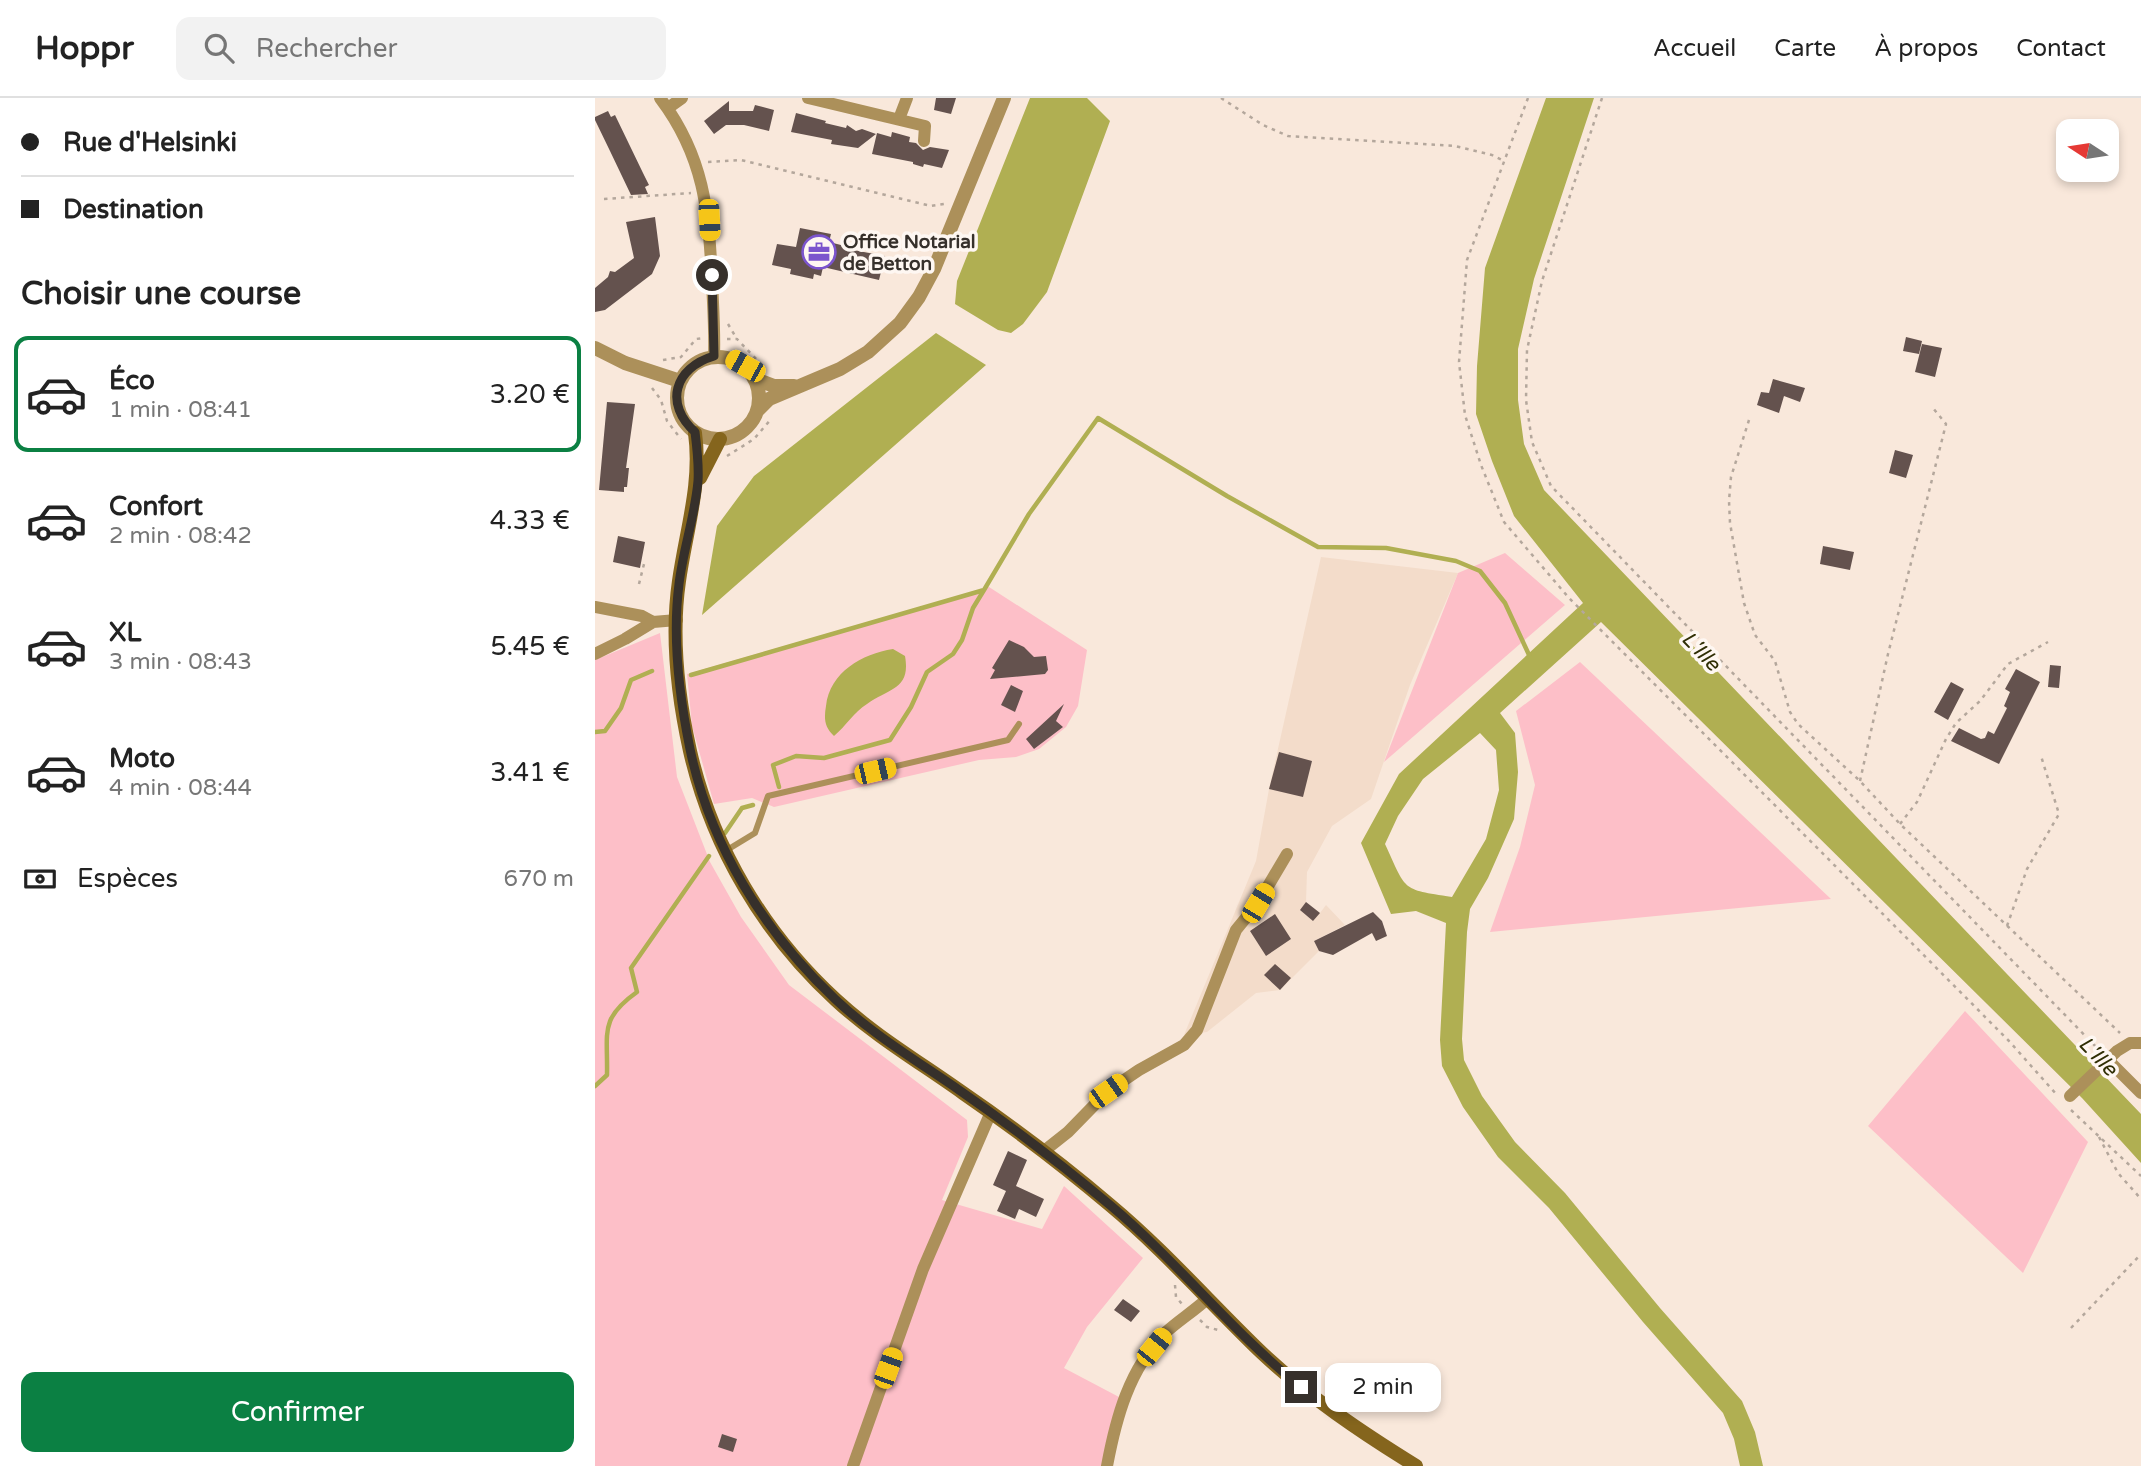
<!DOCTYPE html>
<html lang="fr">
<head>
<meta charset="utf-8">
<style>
	body { margin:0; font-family:"Varela Round",sans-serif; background:#f2f2f2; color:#222; height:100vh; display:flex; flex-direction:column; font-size:26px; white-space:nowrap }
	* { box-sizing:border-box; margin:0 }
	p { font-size:23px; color:#767676 }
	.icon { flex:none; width:38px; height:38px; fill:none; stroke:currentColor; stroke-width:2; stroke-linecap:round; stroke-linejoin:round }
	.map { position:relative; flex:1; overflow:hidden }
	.panel { display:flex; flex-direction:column; background:#fff; width:595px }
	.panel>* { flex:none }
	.banner { display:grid; align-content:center; height:154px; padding:0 21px; background:#fff }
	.needle { width:46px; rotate:282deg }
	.buttons { position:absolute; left:1461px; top:21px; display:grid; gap:14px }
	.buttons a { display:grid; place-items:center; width:63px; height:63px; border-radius:14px; background:#fff; box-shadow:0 4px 10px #0003; font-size:35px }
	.end { position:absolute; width:32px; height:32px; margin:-16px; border:9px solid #36302b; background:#fff; box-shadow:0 0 0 4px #fff }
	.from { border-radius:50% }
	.bubble { position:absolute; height:49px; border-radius:14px; background:#fff; box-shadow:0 4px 10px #0003; font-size:23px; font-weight:600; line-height:49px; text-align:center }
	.car { position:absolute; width:21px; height:42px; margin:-21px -10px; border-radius:9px; box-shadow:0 0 5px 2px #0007; background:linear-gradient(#f5c518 24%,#345 0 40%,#f5c518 0 76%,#345 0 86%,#f5c518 0) }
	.banner b { display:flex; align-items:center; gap:24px; height:66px; font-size:26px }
	.banner b+b { border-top:2px solid #e0e0e0 }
	.banner i { width:18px; height:18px; background:#222 }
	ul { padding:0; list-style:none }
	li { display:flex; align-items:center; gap:21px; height:116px; margin:0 14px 10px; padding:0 7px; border:4px solid transparent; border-radius:14px }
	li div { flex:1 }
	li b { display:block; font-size:26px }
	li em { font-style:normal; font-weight:600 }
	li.selected { border-color:#0b8043 }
	li>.icon { width:63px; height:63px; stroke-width:1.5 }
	h2 { padding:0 21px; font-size:32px; line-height:84px }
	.pay { display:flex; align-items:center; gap:18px; height:77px; padding:0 21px; font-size:26px }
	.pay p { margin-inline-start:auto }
	.cta { display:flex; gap:14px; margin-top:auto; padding:14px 21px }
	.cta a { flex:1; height:80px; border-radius:14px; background:#0b8043; color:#fff; font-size:28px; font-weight:600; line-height:80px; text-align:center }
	header { display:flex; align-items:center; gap:42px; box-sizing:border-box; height:98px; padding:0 35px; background:#fff; border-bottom:2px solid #e0e0e0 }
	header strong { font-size:33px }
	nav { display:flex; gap:38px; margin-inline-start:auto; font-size:24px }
	.search { width:490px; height:63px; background:#f2f2f2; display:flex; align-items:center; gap:18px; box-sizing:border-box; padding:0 24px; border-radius:14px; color:#767676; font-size:26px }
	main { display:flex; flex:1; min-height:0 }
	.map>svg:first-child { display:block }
</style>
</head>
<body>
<header>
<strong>Hoppr</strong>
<div class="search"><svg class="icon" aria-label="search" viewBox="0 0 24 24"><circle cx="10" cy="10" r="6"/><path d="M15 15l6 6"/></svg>Rechercher</div>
<nav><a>Accueil</a><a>Carte</a><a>À propos</a><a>Contact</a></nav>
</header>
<main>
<section class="panel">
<div class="banner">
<b><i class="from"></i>Rue d'Helsinki</b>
<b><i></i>Destination</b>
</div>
<h2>Choisir une course</h2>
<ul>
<li class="selected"><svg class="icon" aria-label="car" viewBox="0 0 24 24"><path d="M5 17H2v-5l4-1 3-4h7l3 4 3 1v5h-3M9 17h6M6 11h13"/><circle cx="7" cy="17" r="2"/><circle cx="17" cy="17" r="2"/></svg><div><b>Éco</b><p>1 min · 08:41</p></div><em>3.20 €</em></li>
<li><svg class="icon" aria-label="car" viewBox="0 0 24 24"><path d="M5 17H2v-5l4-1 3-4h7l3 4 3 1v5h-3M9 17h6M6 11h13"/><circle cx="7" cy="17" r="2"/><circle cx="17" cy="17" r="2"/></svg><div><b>Confort</b><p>2 min · 08:42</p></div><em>4.33 €</em></li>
<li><svg class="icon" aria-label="car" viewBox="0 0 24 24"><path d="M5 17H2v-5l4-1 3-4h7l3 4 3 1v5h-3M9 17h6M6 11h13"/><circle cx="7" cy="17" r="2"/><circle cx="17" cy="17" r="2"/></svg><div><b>XL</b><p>3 min · 08:43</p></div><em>5.45 €</em></li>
<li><svg class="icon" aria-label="car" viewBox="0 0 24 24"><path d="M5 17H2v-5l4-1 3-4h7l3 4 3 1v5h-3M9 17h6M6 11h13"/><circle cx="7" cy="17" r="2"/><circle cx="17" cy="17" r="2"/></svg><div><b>Moto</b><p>4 min · 08:44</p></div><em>3.41 €</em></li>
</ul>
<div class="pay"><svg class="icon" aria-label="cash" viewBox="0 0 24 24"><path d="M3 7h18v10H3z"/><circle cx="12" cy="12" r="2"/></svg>Espèces<p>670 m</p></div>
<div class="cta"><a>Confirmer</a></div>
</section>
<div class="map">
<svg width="1546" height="1368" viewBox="0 0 1546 1368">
	<rect width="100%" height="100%" fill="#f9e8db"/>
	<!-- built -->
	<path fill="#f3dcca" d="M726 459 863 475 815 587 776 701 737 728 712 774 711 804 725 815 731 807 750 827 719 843 724 853 685 892 661 895 612 934 589 937 661 763 674 691Z"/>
	<!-- green -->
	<path fill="#fdbfc8" d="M910 455 970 507 789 664 863 475Z
		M394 489 492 552 483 608 471 629 444 651 421 659 384 662 179 709 157 700 119 706 97 628 92 576Z
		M65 535 82 679 115 764 146 819 194 887 372 1022 373 1039 347 1102 447 1131 469 1088 548 1160 492 1229 469 1270 524 1299 509 1368H0V562Z
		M985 564 1236 801 895 834 925 749 940 687 921 613Z
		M1370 913 1493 1044 1428 1175 1273 1028Z"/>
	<!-- water -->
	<path fill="#b0af52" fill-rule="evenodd" d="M435 0H492L515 23 452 194 428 226 416 235 403 232 360 206 362 183Z
		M951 0H999L939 181 923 251V302L929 346 949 392 1546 1016V1065L1487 1000 1006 524 905 615 920 635 923 674 919 721 893 780 875 811 872 834 867 941 869 962 887 998 920 1044 970 1095 1065 1210 1147 1303 1160 1334 1168 1368H1145L1139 1341 1128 1315 1048 1224 954 1110 903 1059 868 1009 847 968 845 942 851 825 821 813 796 816 766 745 804 676 988 505 919 418 897 363 881 316 882 268 890 170ZM885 635 901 652 904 692 891 741 857 799C805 791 812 793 790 746L803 718 828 681Z
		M341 235 391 267 107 517 122 428 159 378Z
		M298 551 310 558C316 592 294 590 272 606 259 614 251 628 239 638 229 629 229 620 231 608 235 574 267 556 298 551Z"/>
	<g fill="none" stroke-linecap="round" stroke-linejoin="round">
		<!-- stream -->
		<path stroke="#b0af52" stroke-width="4.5" d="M96 577 389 492 434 416 503 320 632 398 723 449 791 450 861 463 885 473 910 505 935 559
			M0 634 10 633 26 610 36 582 57 573
			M184 689 178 667 201 658 229 660 295 642 316 609 332 574 358 556 367 542 378 510 389 492
			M130 735 147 710 158 707
			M0 988 12 977C13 934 4 921 42 894L36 870 114 758"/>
	</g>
	<!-- building -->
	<path fill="#64524e" d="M341 0H361L356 16 339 12Z
		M134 3V13H158L160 7 179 12 174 33 149 27H131L119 36 109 23Z
		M13 13 16 19 20 17 48 75 54 87 50 89 53 96 36 97 15 53 0 22V19Z
		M201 15 231 23 230 25 251 30 252 27 261 33 267 31 281 36 263 50 236 46 237 42 196 34Z
		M297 34 315 39 314 44 321 45 328 52 335 49 354 52 347 70 329 66 328 69 318 66V64L277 56 282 35 296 39Z
		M60 119 65 158 57 176 10 212 0 214V190L13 179 15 173 20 174 39 160 31 124Z
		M205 130 236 136 234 144 254 149 253 151 290 158 284 182 228 169 226 178 219 176 218 181 195 176 196 171 177 167 182 146 201 149Z
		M1311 239 1327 243 1324 256 1308 253Z
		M1327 246 1347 250 1340 279 1320 274Z
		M1178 281 1210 290 1205 304 1189 298 1184 315 1162 307 1166 294 1174 295Z
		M12 304 40 306 31 370H34L32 389H29V394L4 392Z
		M1300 352 1318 357 1311 380 1294 375Z
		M23 438 50 444 45 470 18 464Z
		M1228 448 1259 454 1255 472 1225 466Z
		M414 542 429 549 439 559 451 558 453 572 450 576 395 581 400 572 397 570Z
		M1455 567 1466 568 1464 590 1453 589Z
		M1421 571 1445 584 1404 666 1356 643 1364 630 1386 641 1390 640 1393 633 1399 636 1412 610 1409 608 1415 594 1410 591Z
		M1356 584 1369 591 1353 622 1339 614Z
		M416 587 428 593 420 614 406 607Z
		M469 606 461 623 468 629 439 651 431 641Z
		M684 654 717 663 708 699 674 691Z
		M711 804 725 815 718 823 705 812Z
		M778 814 787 823 792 838 781 843 777 835 738 857 724 853 719 843Z
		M680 816 696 841 671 858 655 833Z
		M680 866 696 880 685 892 669 877Z
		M413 1053 432 1062 421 1088 449 1101 441 1119 424 1111 420 1121 402 1113 411 1093 398 1087Z
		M528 1201 545 1213 536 1224 519 1212Z
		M127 1336 142 1341 138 1354 123 1349Z"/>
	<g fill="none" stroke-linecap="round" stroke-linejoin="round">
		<!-- path -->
		<path stroke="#b4a79c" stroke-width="2.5" stroke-dasharray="3.5 5" stroke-linecap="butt" d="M626 0 668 27 693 38 860 48 897 57 909 63
			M933 0 872 162 864 264 870 317 886 367 909 424 974 500 1414 943 1462 997
			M1007 0 947 183 932 252 931 302 937 344 956 388 1504 952
			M113 64 146 62 336 108 349 106
			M9 101 96 95
			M133 226 142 241
			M132 241H142L167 267
			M68 262 86 259 101 241 108 240
			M57 290 66 302 72 323 86 341
			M1154 322 1136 379 1134 403 1135 425 1149 505 1160 537 1180 563 1195 614 1203 626 1265 683 1305 726 1525 935
			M132 358 159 341 177 320
			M44 486 49 466 46 465
			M1265 683 1293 556 1351 326 1338 310
			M1305 726 1322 704 1351 641 1361 625 1385 603 1413 566 1453 544
			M1412 828 1432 771 1464 716 1446 658
			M1476 1012 1546 1078
			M1504 1039 1523 1075 1546 1101
			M580 1187 581 1199 587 1206
			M605 1222 612 1229 623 1232
			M1476 1230 1546 1156"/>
		<!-- service -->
		<path stroke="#ac905a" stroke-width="6" d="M132 752 160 735 173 698 413 642 424 626"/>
		<!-- minor -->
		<path stroke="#ac905a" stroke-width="12" d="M65 0C109 58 114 113 117 183 118 208 120 233 119 258
			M213 0 330 28 329 43
			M73 10 87 0
			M304 21 312 0
			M0 509 47 518 58 524
			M0 556 30 541 58 524 82 522
			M1513 962 1546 995
			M1475 998 1522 953 1535 945H1546
			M449 1053 473 1034 513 993 544 972 589 947 602 932 641 832 663 805 692 756
			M258 1368 328 1171 396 1014
			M512 1368C521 1320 534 1271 570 1235 583 1223 599 1213 612 1201"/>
		<!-- tertiary -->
		<path stroke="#ac905a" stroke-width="14" d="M0 250 30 265 85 283
			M82 300a41 41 0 1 1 82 0a41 41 0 1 1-82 0Z
			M160 281 179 288H199
			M162 313 174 301 245 271 273 254 305 225 324 199 339 171 409 0"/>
		<!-- secondary -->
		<path stroke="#85651d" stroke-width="14" d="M100 335C107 385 91 433 84 483 76 538 83 599 95 653 117 749 169 836 241 902 280 938 326 965 368 995 419 1030 468 1067 515 1107 569 1152 616 1206 667 1255 714 1299 766 1334 821 1368
			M105 380 125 341"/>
	</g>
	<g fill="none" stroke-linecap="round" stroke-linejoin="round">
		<!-- route -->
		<path stroke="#36302b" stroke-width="9" d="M117 177 119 258C79 270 69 306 100 334 102 350 104 368 103 383 100 418 88 452 84 486 77 540 84 597 95 651 115 747 169 834 240 901 277 936 322 963 364 992 416 1028 466 1066 515 1107 582 1163 637 1234 706 1289"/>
	</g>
	<!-- icons -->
	<defs>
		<symbol id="office-ring" viewBox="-11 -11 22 22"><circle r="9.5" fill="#fef7f2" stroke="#7b54cd" stroke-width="1.5"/><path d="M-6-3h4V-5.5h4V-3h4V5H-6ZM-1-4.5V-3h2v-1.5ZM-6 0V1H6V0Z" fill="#7b54cd"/></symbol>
	</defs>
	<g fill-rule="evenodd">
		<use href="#office-ring" x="205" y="135" width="38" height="38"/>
	</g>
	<g text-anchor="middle" stroke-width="7" stroke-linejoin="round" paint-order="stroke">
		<!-- poi labels -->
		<g font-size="19" font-weight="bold" fill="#36302b" stroke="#fef7f2" text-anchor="start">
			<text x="248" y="150">Office Notarial<tspan x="248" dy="22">de Betton</tspan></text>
		</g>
		<!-- water labels -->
		<g font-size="21" font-style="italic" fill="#302f05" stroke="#fef7f2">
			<text transform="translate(1106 553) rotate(46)" y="7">L'Ille</text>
			<text transform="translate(1503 958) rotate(46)" y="7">L'Ille</text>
		</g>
	</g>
</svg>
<div class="buttons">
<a><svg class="needle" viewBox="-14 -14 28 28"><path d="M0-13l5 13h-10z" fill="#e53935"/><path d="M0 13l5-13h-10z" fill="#767676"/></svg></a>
</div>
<i class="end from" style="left:117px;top:177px"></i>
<i class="end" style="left:706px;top:1289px"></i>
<div class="bubble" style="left:730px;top:1265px;width:116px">2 min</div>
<i class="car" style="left:114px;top:122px;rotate:177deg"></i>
<i class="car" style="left:150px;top:268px;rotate:299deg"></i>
<i class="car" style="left:280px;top:673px;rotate:77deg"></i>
<i class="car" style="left:663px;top:805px;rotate:31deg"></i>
<i class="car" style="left:513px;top:993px;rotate:55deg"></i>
<i class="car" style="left:559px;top:1249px;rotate:39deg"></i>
<i class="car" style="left:293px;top:1270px;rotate:20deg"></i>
</div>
</main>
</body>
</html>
